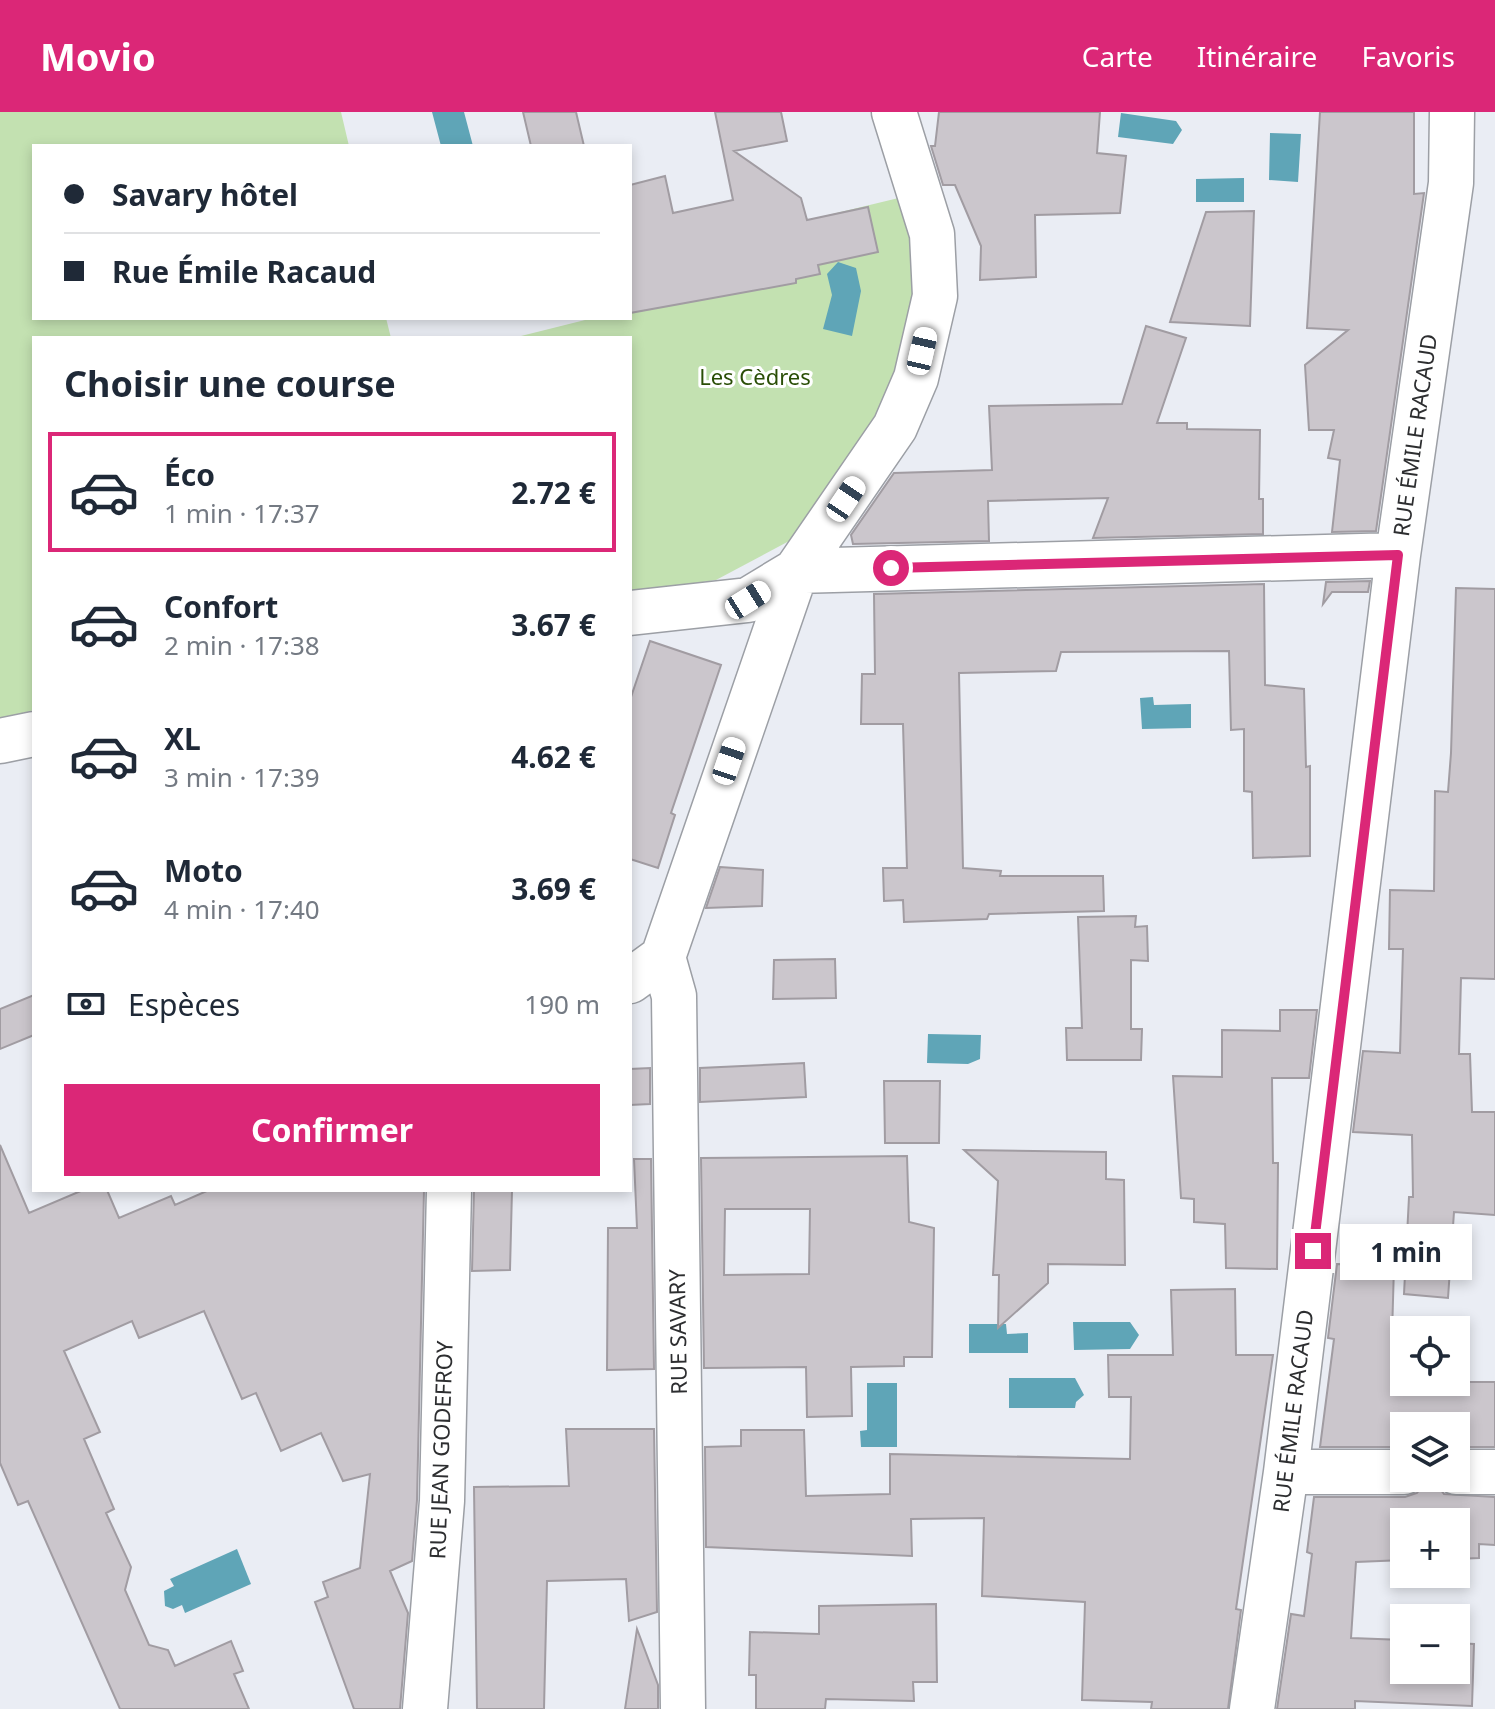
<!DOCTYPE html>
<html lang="fr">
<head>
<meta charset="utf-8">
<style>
	body { margin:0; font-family:"Noto Sans",sans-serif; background:#f2f2f3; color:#1f2937; height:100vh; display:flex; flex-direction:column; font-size:30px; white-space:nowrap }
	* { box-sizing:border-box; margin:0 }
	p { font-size:26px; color:#747a83 }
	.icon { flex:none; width:44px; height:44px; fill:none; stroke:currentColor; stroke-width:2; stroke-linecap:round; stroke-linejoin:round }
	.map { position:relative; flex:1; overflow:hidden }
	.side { position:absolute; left:32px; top:224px; width:600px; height:856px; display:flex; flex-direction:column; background:#fff; border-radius:0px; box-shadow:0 4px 12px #0003 }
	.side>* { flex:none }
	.top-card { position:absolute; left:32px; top:32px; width:600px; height:176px; border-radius:0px; box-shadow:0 4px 12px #0003; display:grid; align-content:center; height:176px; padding:0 32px; background:#fff }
	.tools { position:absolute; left:1390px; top:1204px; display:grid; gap:16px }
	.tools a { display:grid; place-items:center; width:80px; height:80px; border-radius:0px; background:#fff; box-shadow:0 4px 12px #0003; font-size:40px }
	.end { position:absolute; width:36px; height:36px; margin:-18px; border:10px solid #db2777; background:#fff; box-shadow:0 0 0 4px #fff }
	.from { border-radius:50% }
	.bubble { position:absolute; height:56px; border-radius:0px; background:#fff; box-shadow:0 4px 12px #0003; font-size:26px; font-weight:700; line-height:56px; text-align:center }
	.car { position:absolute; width:24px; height:48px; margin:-24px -12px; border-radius:10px; box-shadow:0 0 6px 2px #0007; background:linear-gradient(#fff 24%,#345 0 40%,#fff 0 76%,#345 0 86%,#fff 0) }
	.top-card b { display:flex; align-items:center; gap:28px; height:76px; font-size:30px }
	.top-card b+b { border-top:2px solid #e0e1e3 }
	.top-card i { width:20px; height:20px; background:#1f2937 }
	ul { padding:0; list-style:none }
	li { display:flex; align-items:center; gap:24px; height:120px; margin:0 16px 12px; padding:0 16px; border:4px solid transparent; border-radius:0px }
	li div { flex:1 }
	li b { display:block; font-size:30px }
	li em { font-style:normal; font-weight:700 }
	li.active { border-color:#db2777 }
	li>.icon { width:72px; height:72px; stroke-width:1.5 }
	h2 { padding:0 32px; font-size:36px; line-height:96px }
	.pay { display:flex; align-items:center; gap:20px; height:88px; padding:0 32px; font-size:30px }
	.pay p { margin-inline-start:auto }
	.action { display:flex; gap:16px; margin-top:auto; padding:16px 32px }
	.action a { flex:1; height:92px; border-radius:0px; background:#db2777; color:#fff; font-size:32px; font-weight:700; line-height:92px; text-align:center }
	header { display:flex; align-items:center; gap:48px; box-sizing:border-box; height:112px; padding:0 40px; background:#db2777; color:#fff }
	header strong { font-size:38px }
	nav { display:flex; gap:44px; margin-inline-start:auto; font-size:28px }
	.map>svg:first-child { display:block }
</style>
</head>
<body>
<header>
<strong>Movio</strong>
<nav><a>Carte</a><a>Itinéraire</a><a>Favoris</a></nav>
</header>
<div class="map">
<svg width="1495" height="1597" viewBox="0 0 1495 1597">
	<rect width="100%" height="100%" fill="#eaedf4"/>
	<!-- green -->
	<path fill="#c3e1b1" d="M0 0H341L349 34H34V206H386L391 226H34V598L0 607Z
		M911 83 924 134 904 238 875 313 791 428 716 468 630 481V226H513L593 206H630V151Z"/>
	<!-- water -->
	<path fill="#5fa5b7" d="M432 0H464L473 34H441Z
		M1121 1 1176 9 1182 18 1173 32 1118 25Z
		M1270 21 1301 22 1298 70 1269 68Z
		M1244 66V90H1196V67Z
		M838 150 856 156 861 179 852 224 823 217 832 183 827 162Z
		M1153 585 1154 593 1191 592V616L1142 617 1140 586Z
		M928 922 981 923 980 947 968 952 927 951Z
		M1073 1210H1130L1139 1223 1130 1237 1074 1238Z
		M969 1212H1006L1007 1222 1028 1221V1241H969Z
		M1009 1266H1075L1084 1283 1076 1290 1075 1296H1009Z
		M867 1271H897V1335H861L860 1319 867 1318Z
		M237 1437 251 1472 185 1501 182 1493 173 1497 165 1494 164 1479 174 1474 170 1467Z"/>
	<!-- building -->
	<path fill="#cbc6cc" stroke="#a19ca2" stroke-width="2" fill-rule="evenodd" d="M523 0H576L584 34H531Z
		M715 0H781L787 29 734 39 801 86 807 108 868 95 878 140 818 153 820 162 796 167V171L630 201V73L665 64 673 101 733 88Z
		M939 0H1100L1097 41 1126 44 1120 101 1035 103 1036 165 980 168 981 134 955 73H943L931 34H935Z
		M1320 0H1414V82L1424 81 1376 419 1332 420 1340 348 1328 346 1334 318H1309L1305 253 1348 218 1307 216Z
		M1254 99 1250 214 1170 210 1206 100Z
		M1146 214 1186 226 1157 311H1187V317L1260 318 1259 387H1263V422L1093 426 1108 386 988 389 989 429 853 432 851 423 894 361 992 358 989 294 1122 292Z
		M1370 469 1368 480H1332L1323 492 1326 470Z
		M1264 472 1265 573 1304 577 1306 655 1310 654V744L1253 746 1252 680 1244 679V617L1231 618 1229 539 1061 540 1056 559 959 561 963 756 1001 759 1000 764H1103L1104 799 989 802 987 807 904 810 903 788 884 789 883 756H907L903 612H861L862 562H875L874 482Z
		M1456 476 1495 477V867L1461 866 1459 942H1470L1472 1000H1495V1103L1454 1100 1448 1186 1404 1182 1409 1085H1413L1412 1023 1353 1020 1363 939 1400 941 1403 837H1389L1390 778 1434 779 1435 679 1448 680 1451 641Z
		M650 529 721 553 671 701 675 703 658 756 630 747V588Z
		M720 755 763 758 762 794 706 796Z
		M1136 804 1135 815 1147 814 1148 849 1131 848V917H1142L1141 948H1067L1066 916H1082L1078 805Z
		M835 847 836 886 773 887 774 848Z
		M34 883V923L0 937V897Z
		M1280 898H1317L1309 966H1272L1273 1051H1278L1277 1157 1226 1156 1225 1112 1194 1110V1087L1181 1086 1173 964 1222 965V918L1280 919Z
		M804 951 806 985 700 990V956Z
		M650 956V992L630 993V957Z
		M884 969H940L939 1031H885Z
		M0 1033 29 1101 83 1078H107L119 1106 171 1084 175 1093 209 1078H424L417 1388 412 1449 390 1459 408 1501 400 1597H354L315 1490 328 1485 323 1470 360 1456 370 1362 343 1369 321 1321 281 1339 256 1281 242 1287 204 1199 139 1226 132 1209 64 1239 100 1320 84 1327 114 1397 106 1401 131 1455 125 1478 149 1533 168 1538 175 1554 231 1529 243 1559 234 1562 249 1597H120L28 1389 18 1393 0 1351Z
		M964 1038 1106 1040V1067L1124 1068 1125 1153 1048 1152V1171L998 1216 999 1163H993L998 1069Z
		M907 1044 909 1110 934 1116 932 1245H904V1254L851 1255 852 1304 807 1305 806 1255 704 1256 701 1046ZM725 1097H810L809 1162 724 1163Z
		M634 1047H651L654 1257 607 1258 608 1116H637Z
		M474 1078H512L510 1158 472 1159Z
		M1337 1152 1394 1154 1391 1257 1404 1258V1270H1495V1335H1456V1314H1404V1335H1320L1334 1227 1328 1226Z
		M1235 1177 1236 1243H1273L1236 1497 1241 1498 1228 1597H1151L1152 1590 1082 1588 1085 1490 982 1484 984 1406 911 1407 912 1444 706 1435 705 1335 741 1334V1318H804L806 1384 890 1382V1342L1130 1347 1131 1285H1109L1108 1243H1173L1171 1178Z
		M566 1317H654L657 1500 629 1509 626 1467 547 1469 544 1597H477L474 1375 569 1374Z
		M1428 1366H1432L1444 1382 1495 1385V1433L1479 1432V1446L1456 1447V1410H1404V1448L1356 1450 1351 1526 1404 1528V1558H1456V1531L1474 1532 1472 1594 1355 1589V1597H1277L1291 1502 1304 1504 1312 1442 1307 1440 1314 1385H1405L1417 1381Z
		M936 1492 937 1570H913L914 1589 826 1587 825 1597H756V1563H749L750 1520 819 1522V1494Z
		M637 1517 658 1573V1597H625Z"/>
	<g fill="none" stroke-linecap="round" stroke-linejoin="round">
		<defs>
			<path id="street" d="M630 501 748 488 796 459 1398 443
				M0 629 34 622
				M663 845 674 884 683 1597
				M630 869 663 845 796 459 895 315 916 266 935 184 932 122 894 0
				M1286 1360H1404
				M1456 1360H1495
				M425 1597 442 1389 449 1078
				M1252 1597 1286 1360 1398 443 1451 71 1452 0"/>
		</defs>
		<!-- street casing -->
		<use href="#street" stroke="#9c9fa5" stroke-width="47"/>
		<!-- street -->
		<use href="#street" stroke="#fff" stroke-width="44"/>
	</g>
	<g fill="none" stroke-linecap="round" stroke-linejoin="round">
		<!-- route -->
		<path stroke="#db2777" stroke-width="10" d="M891 456 1398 443 1313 1139"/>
	</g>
	<g text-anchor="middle" stroke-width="6" stroke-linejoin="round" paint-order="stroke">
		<!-- park labels -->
		<g font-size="22" fill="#2a4e06" stroke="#fff">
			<text x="755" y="273">Les Cèdres</text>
		</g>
		<!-- street labels -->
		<g font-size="22" fill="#2d2e30" stroke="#fff">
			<text transform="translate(1415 323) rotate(-82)" y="8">RUE ÉMILE RACAUD</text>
			<text transform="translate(678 1220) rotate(-91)" y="8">RUE SAVARY</text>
			<text transform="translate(1293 1299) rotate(-83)" y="8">RUE ÉMILE RACAUD</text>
			<text transform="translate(441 1338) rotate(-88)" y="8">RUE JEAN GODEFROY</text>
		</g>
	</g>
</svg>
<div class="tools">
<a><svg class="icon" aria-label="locate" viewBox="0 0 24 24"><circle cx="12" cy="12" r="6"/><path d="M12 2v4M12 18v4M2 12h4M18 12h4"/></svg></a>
<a><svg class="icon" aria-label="layers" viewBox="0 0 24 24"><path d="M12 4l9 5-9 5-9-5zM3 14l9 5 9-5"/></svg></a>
<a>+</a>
<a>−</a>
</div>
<i class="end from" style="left:891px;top:456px"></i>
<i class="end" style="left:1313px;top:1139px"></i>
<div class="bubble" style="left:1340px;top:1112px;width:132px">1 min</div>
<i class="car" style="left:922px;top:239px;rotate:13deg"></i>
<i class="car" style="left:846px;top:387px;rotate:34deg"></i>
<i class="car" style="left:748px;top:488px;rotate:58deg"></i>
<i class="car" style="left:729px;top:649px;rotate:19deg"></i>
<div class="top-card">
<b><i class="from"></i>Savary hôtel</b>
<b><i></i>Rue Émile Racaud</b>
</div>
<section class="side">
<h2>Choisir une course</h2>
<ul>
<li class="active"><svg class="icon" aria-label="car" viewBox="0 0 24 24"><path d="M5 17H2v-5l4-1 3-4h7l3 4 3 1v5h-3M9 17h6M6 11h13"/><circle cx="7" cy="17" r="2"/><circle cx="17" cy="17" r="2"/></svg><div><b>Éco</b><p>1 min · 17:37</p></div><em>2.72 €</em></li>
<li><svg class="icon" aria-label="car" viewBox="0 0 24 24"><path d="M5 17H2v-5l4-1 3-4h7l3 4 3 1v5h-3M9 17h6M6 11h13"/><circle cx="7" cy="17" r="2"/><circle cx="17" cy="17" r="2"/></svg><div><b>Confort</b><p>2 min · 17:38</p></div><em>3.67 €</em></li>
<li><svg class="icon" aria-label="car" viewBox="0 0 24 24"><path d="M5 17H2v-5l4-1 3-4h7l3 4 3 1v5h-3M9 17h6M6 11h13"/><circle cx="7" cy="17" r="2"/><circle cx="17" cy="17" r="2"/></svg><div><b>XL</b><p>3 min · 17:39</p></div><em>4.62 €</em></li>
<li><svg class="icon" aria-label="car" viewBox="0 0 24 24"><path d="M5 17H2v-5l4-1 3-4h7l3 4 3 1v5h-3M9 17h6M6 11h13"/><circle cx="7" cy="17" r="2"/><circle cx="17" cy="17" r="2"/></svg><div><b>Moto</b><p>4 min · 17:40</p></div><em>3.69 €</em></li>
</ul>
<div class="pay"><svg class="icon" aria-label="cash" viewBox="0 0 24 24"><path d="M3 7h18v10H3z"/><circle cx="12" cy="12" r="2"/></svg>Espèces<p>190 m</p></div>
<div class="action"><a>Confirmer</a></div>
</section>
</div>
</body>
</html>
